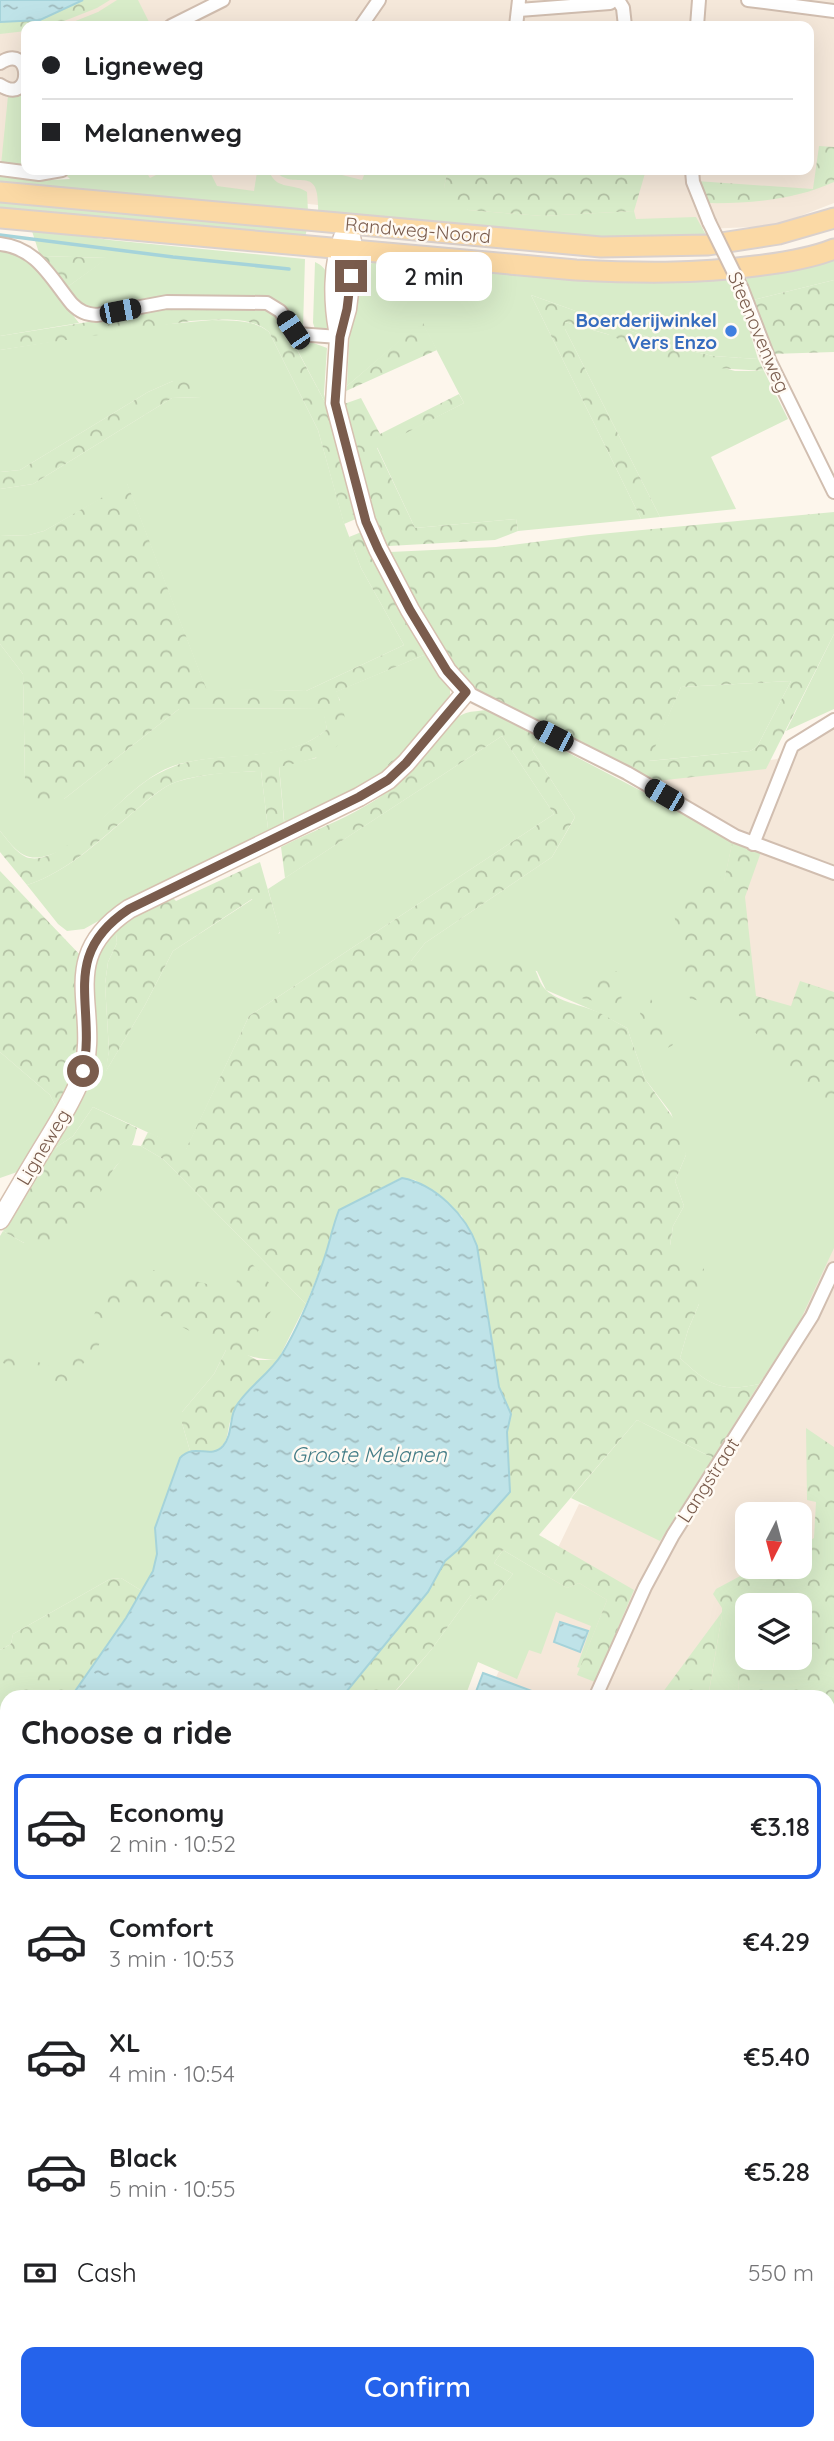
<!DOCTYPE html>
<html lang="en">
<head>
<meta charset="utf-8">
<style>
	body { margin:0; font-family:Quicksand,sans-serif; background:#f2f2f2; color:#202124; height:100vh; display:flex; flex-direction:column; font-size:26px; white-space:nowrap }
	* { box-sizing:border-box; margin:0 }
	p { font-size:23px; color:#757577 }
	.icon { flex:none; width:38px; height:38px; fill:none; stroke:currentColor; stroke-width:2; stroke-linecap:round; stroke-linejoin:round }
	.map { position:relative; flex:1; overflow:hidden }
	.sheet { position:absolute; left:0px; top:1690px; width:835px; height:751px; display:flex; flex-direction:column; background:#fff; border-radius:21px 21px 0 0; box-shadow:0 7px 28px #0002 }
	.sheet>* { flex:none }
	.banner { position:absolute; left:21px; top:21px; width:793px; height:154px; border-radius:14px; box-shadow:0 7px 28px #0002; display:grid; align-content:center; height:154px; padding:0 21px; background:#fff }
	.needle { width:46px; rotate:186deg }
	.controls { position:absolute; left:735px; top:1502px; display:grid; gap:14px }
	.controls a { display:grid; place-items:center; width:77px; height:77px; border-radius:14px; background:#fff; box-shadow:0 7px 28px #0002; font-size:35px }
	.end { position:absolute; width:32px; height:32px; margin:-16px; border:9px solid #7a5c4d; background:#fff; box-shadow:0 0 0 4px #fff }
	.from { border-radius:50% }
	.bubble { position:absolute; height:49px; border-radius:14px; background:#fff; box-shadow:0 7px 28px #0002; font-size:23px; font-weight:600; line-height:49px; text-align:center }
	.car { position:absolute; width:21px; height:42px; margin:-21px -10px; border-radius:9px; box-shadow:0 0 5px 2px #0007; background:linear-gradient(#222 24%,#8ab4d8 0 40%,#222 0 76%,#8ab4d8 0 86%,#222 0) }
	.banner b { display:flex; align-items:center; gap:24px; height:66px; font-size:26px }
	.banner b+b { border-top:2px solid #e0e0e0 }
	.banner i { width:18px; height:18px; background:#202124 }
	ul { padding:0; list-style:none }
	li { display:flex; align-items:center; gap:21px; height:105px; margin:0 14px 10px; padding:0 7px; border:4px solid transparent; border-radius:14px }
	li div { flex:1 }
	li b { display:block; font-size:26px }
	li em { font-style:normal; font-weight:600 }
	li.current { border-color:#2563eb }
	li>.icon { width:63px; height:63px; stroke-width:1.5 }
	h2 { padding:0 21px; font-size:32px; line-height:84px }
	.pay { display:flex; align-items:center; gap:18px; height:77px; padding:0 21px; font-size:26px }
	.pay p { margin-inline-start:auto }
	.action { display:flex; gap:14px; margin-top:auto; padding:14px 21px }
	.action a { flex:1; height:80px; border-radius:14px; background:#2563eb; color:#fff; font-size:28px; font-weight:600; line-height:80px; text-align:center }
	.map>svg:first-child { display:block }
</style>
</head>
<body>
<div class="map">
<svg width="834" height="2441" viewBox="0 0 834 2441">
	<defs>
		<pattern id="forest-crowns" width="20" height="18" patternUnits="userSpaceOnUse" patternTransform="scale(1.75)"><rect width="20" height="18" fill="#d8ecc9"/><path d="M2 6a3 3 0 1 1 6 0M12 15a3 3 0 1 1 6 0" fill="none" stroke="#b4c2a5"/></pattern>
		<pattern id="water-ripples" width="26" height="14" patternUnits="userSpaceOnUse" patternTransform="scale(1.75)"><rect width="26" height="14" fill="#bfe3e8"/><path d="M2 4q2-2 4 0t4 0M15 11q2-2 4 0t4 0" fill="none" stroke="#a0bbbe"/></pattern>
	</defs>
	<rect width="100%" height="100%" fill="#fdf6ec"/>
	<!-- residential -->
	<path fill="#f5e8da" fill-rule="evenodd" d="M0 0H834V203L774 226 583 234 0 170ZM26 26H808V170H26Z
		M834 723V1089L737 1015 644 800 655 777 777 759Z
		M834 1235V2230L828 2224V1698H486L579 1504 668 1530 793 1328ZM747 1514H800V1566H747ZM747 1605H800V1657H747Z"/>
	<!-- green -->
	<path fill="#d8ecc9" d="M117 0H138L151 26H63L98 12Z
		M26 89V168L1 165 8 96 18 95Z
		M71 170H145L150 178 166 170H209L217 186 254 191 257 172 270 173C277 190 294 183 307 192L308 212 0 184V173L28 177 30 181 70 179 66 175Z
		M278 170H322L362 180 366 170H448L444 187 468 210 542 216 634 211 636 219 696 217 709 240 591 238 318 213C320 163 299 190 278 174Z
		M0 200 307 228 305 238 0 210Z
		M31 228 110 240 305 259 303 328 295 324 277 302 91 310 78 303 66 288 107 258 40 256Z
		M0 250C37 254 58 296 79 323L0 336Z
		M834 255V280L753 300 741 277Z
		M384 261 562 278 663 282 728 278 743 309 758 359 713 356 682 349 531 295 641 519 518 531 516 519 415 528 377 447 464 403 422 322 347 386C349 358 349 291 364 269 369 262 376 262 384 261Z
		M315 262C338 272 330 303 330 324L327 329 321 332 315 329 313 323Z
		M212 320C231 321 254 319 269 332L318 430 344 523 361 568 404 645 306 691 206 689 127 484 44 531 29 535 0 536V489L33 484 172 398 201 397 173 381 148 392 20 470 0 472V350L147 326Z
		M565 322 735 371H764L788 419 711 457 736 509 660 517 565 329Z
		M289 334 327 348 324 394 327 406Z
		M834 634V709L786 731Z
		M0 644 23 674 25 781 64 799 179 709 323 708 327 729C288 765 219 750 173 766 127 782 87 849 42 857 21 861 12 845 0 831Z
		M431 652 450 686V695L402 756 383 776 285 829 279 766 316 758 340 700 335 692Z
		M791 681 757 747 750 751 648 761 681 687Z
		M502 736 554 814 249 1016 186 1150 93 1107 73 1136 51 1151C69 1123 90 1092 95 1059 100 1023 84 982 100 947 104 939 110 932 115 925L117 943 108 962 105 984 109 1051 106 1071 145 1005 173 951 253 899 277 934 280 933 268 889Z
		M540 738 733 839 724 882 734 995 834 1112V1248L799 1323 759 1384C720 1393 708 1384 680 1358L688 1330 699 1304 670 1246 673 1226 684 1206 675 1181 686 1155 671 1113 645 1079 627 1028 597 1012 546 990 537 971 411 961 425 943 552 857 573 821 575 817 532 750Z
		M261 771 269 837 127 905 84 929 67 931 58 924 27 885C70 871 102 838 136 810 148 800 162 787 176 782 204 773 232 772 261 771Z
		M0 1052 50 1095 56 1107 31 1148 33 1154 20 1171 0 1178Z
		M132 1145 141 1146 163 1159 306 1304 278 1360C257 1360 246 1354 226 1350L214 1374 182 1412V1423L190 1451 180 1458 155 1528 157 1554 153 1571 142 1591 121 1578 110 1579 13 1634 11 1644 0 1650V1236L3 1231 24 1243 114 1169Z
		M637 1420 713 1458 660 1541 571 1498Z
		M503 1550 567 1588 579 1583 607 1600 580 1668 577 1667 591 1626 556 1612 541 1654 529 1650 517 1679 478 1662 465 1697 390 1698 431 1650 471 1595 492 1600 513 1574 494 1563Z
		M722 1615H742L738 1697 708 1698Z
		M7 1967V2187L0 2188V1969Z
		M226 2434H698L697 2441H207Z"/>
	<!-- forest -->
	<path fill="url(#forest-crowns)" fill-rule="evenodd" d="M83 0H110L97 8 54 25 26 26V31L0 34V22L40 20Z
		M819 146 834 147V182C795 200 747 204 705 203L696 181 813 189Z
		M448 170H646L634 211 542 216 468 210 454 203 444 187Z
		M41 256 108 258 66 288Z
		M834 280V352L771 354 753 300Z
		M531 295 682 349 713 356 758 359 764 371 702 367 665 359 607 334 565 322V329L660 517 641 519Z
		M189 306 265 307 279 316 327 406 340 459 358 518 344 524 318 430 269 332C250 315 214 320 191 321L0 350V336Z
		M422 321 437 350 346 391 347 386Z
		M199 380 201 397 172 398 33 484 0 489V472L20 470 148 392 173 381Z
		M459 394 464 403 377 448 415 528 516 519 518 531 495 540 389 546 380 543 343 413 344 404 361 398 380 434Z
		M127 483 206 688 306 691 404 645 361 568 349 537 364 531 431 652 336 692C364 751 326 756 279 767L284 822C313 809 359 792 381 772 400 754 412 730 434 717L383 776 269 837 261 771C232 773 203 773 176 782 162 787 147 800 136 810 101 838 70 871 27 885L0 852V831C8 840 15 852 26 857 60 870 124 792 154 776 165 770 175 765 188 762 230 753 294 760 327 729L322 708 179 709 64 799C41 808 33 804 25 781L23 674 0 644V536L29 535 44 531Z
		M834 512V634L766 769 647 782 492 699 462 682 386 557 390 552 496 547 589 535ZM791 681 757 747 750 751 649 761 681 687Z
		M487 710 540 738 532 750 575 817 552 857 425 943 411 961 524 960C539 966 536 980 546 990 559 1002 582 1005 598 1012 608 1017 617 1023 627 1028L645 1079 684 1133 686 1155 675 1181 684 1206 673 1226 670 1245 704 1269 699 1304 688 1330 680 1358C708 1384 720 1393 759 1384L713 1458 637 1420 539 1535 634 1590 595 1682 577 1675 607 1600 579 1583 567 1588 503 1550 494 1563 513 1574 492 1600 480 1601 471 1595 431 1650 390 1697H342L428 1592 445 1561 459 1549 510 1492 507 1432 511 1414 503 1400 499 1387 462 1216 415 1180 401 1178 339 1210 326 1255 306 1304 163 1159 141 1146 148 1132 186 1149 249 1016 554 814 502 736 285 878 281 847C324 825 372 810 407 775 424 758 443 721 466 713 472 711 480 711 487 710Z
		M733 839 761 852 745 897 756 996 791 1006 800 981 834 992V1115L730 1006 690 999 674 914 713 869 724 881Z
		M260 862 280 932 277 935 252 899 173 951 145 1005 105 1073 109 1051 105 984 108 962 117 943 115 925 168 893 176 901Z
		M0 871 82 957 79 1070 33 1154 31 1148 56 1107 50 1095 0 1052Z
		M620 971 622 1007 581 998 593 973Z
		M650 997 673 1045 655 1055 644 1031 638 1003Z
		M93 1107 137 1128C135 1135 134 1142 130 1149 126 1156 118 1163 113 1170 99 1191 80 1242 54 1247 35 1252 19 1240 3 1231L51 1151 73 1136Z
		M244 1255 281 1296 244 1353 257 1360H278C265 1378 242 1399 232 1417 226 1428 231 1442 217 1450 210 1455 199 1449 190 1451L182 1423V1412L214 1374 226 1350 125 1297 96 1350 64 1384 0 1362V1348L57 1369 73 1361 107 1286 153 1270 234 1291Z
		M806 1428 834 1447V1917L828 1919V1698L738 1697 741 1615H722L708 1697 660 1696 722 1612V1608L713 1594 716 1589 759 1566H800V1546L814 1538 816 1502 807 1500ZM747 1605H800V1657H747Z
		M121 1578 142 1591 126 1618 71 1697 7 1698V1956L0 1957V1650L11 1644 13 1634 110 1579Z
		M828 2252H834V2423H828Z"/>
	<!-- water -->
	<path fill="url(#water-ripples)" stroke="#a5d3da" stroke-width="2" d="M0 0H83L40 20 0 22Z
		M402 1178C435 1184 466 1215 477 1246L499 1387 511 1414 507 1432 510 1492 459 1549 445 1561 428 1592 342 1697H71L126 1618 153 1571 157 1554 155 1528 180 1458C195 1442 210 1460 223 1446 234 1433 228 1415 239 1402 252 1384 270 1373 282 1354 300 1324 314 1289 325 1256 330 1241 333 1225 339 1210Z
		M560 1622 588 1631 580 1652 554 1642Z
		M483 1673 532 1691 530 1697H474Z
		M7 2217V2321L0 2330V2218Z
		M0 2358 7 2360V2434H107L106 2441H0Z"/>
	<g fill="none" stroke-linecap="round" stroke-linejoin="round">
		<!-- stream -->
		<path stroke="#a5d3da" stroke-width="3.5" d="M0 235 173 257 289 269"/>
		<defs>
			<path id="street" d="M618 0 623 8 625 26
				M748 0 834 11
				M519 10 610 3 614 0
				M171 26 223 0
				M361 26 379 0
				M516 26 519 0
				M697 26 699 0
				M0 63C33 41 34 107 0 85
				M0 169 39 174 62 170
				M692 170 693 182 709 222
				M0 244C37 248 50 277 72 304 80 312 86 314 97 315L167 302 267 303 280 311 297 334 339 337
				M742 289 770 362 834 492
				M466 692 627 773 735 836 834 873
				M753 844 792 746 834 720
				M595 1698 645 1587 673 1535 812 1316 834 1269
				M828 1907 834 1908
				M828 2237H834
				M702 2441 703 2434"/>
			<path id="secondary" d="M338 330C333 302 332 265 343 237
				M0 1220C16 1193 31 1167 47 1141 59 1121 72 1101 80 1080 105 1013 51 961 129 909L359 797 388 780 406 763 466 692 447 671 410 610 378 549 366 521 335 403 339 337 347 309 354 250 348 224"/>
			<path id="primary" d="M0 192 601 247 708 245 779 234 834 218
				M0 218 576 270C637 273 695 274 755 266 781 263 809 259 834 249"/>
		</defs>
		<!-- street casing -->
		<use href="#street" stroke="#d1beb0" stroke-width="16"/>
		<!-- secondary casing -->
		<use href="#secondary" stroke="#d6c0b0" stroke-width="21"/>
		<!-- primary casing -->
		<use href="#primary" stroke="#dad1cd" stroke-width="23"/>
		<!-- street -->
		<use href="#street" stroke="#fff" stroke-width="12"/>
		<!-- secondary -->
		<use href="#secondary" stroke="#fff" stroke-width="18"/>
		<!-- primary -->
		<use href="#primary" stroke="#fbd9a5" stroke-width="19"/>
		<defs>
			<path id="street-bridge" d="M709 222 742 289"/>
		</defs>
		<!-- street-bridge casing -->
		<use href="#street-bridge" stroke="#d1beb0" stroke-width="16" stroke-linecap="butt"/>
		<!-- street-bridge -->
		<use href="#street-bridge" stroke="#fff" stroke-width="12"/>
	</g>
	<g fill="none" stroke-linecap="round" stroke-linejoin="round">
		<!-- route -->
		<path stroke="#7a5c4d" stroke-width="9" d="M83 1071C97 1005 58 956 129 909L359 797 388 780 406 763 466 692 447 671 410 610 378 549 366 522 335 403 340 337 347 309 351 276"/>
	</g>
	<!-- markers -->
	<circle fill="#3f7fe0" stroke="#fffaf3" stroke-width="2.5" cx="731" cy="331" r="7"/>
	<g text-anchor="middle" stroke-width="5" stroke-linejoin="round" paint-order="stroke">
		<!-- street labels -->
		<g font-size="19" fill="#7a5c4d" stroke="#fffaf3">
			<text transform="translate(418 230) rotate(5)" y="7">Randweg-Noord</text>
			<text transform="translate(759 332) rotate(67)" y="7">Steenovenweg</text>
			<text transform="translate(43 1147) rotate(-59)" y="7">Ligneweg</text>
			<text transform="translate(708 1480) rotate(-57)" y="7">Langstraat</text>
		</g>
		<!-- shop labels -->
		<g font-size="19" font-weight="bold" fill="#366cbe" stroke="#fffaf3" text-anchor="end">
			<text x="717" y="327">Boerderijwinkel<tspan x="717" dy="22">Vers Enzo</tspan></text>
		</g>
		<!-- water labels -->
		<g font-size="21" font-style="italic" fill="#437c86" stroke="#fffaf3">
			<text x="369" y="1462">Groote Melanen</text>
		</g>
	</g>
</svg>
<div class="controls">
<a><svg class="needle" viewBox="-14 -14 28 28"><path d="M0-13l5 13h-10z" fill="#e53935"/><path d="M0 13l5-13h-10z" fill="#757577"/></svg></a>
<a><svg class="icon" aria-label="layers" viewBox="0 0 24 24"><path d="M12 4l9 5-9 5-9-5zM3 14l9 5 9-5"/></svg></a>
</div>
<i class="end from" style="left:83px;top:1071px"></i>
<i class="end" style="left:351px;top:276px"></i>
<div class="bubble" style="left:376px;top:252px;width:116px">2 min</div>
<i class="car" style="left:120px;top:311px;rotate:79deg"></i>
<i class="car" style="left:293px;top:330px;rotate:326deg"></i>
<i class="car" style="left:553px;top:736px;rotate:297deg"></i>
<i class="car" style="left:664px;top:795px;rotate:300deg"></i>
<div class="banner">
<b><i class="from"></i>Ligneweg</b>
<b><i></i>Melanenweg</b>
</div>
<section class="sheet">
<h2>Choose a ride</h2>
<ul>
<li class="current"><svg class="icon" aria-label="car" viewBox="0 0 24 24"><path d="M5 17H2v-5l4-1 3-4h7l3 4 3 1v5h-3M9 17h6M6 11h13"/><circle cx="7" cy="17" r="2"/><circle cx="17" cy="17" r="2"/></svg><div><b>Economy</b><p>2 min · 10:52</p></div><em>€3.18</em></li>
<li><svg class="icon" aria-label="car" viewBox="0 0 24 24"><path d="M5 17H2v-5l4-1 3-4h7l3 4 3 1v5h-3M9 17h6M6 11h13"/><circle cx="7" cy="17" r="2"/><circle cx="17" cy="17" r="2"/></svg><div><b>Comfort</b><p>3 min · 10:53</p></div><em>€4.29</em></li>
<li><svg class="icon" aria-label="car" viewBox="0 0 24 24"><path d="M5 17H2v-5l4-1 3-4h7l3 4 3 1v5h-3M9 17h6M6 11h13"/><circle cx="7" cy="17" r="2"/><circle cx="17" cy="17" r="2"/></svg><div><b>XL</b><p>4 min · 10:54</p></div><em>€5.40</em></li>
<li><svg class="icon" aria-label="car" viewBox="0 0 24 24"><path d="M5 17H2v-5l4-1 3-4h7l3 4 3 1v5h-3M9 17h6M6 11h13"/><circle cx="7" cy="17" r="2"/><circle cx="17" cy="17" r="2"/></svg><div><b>Black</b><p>5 min · 10:55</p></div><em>€5.28</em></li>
</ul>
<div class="pay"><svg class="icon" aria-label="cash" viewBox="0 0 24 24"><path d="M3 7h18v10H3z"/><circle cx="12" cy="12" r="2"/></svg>Cash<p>550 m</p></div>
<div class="action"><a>Confirm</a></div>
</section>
</div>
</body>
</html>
